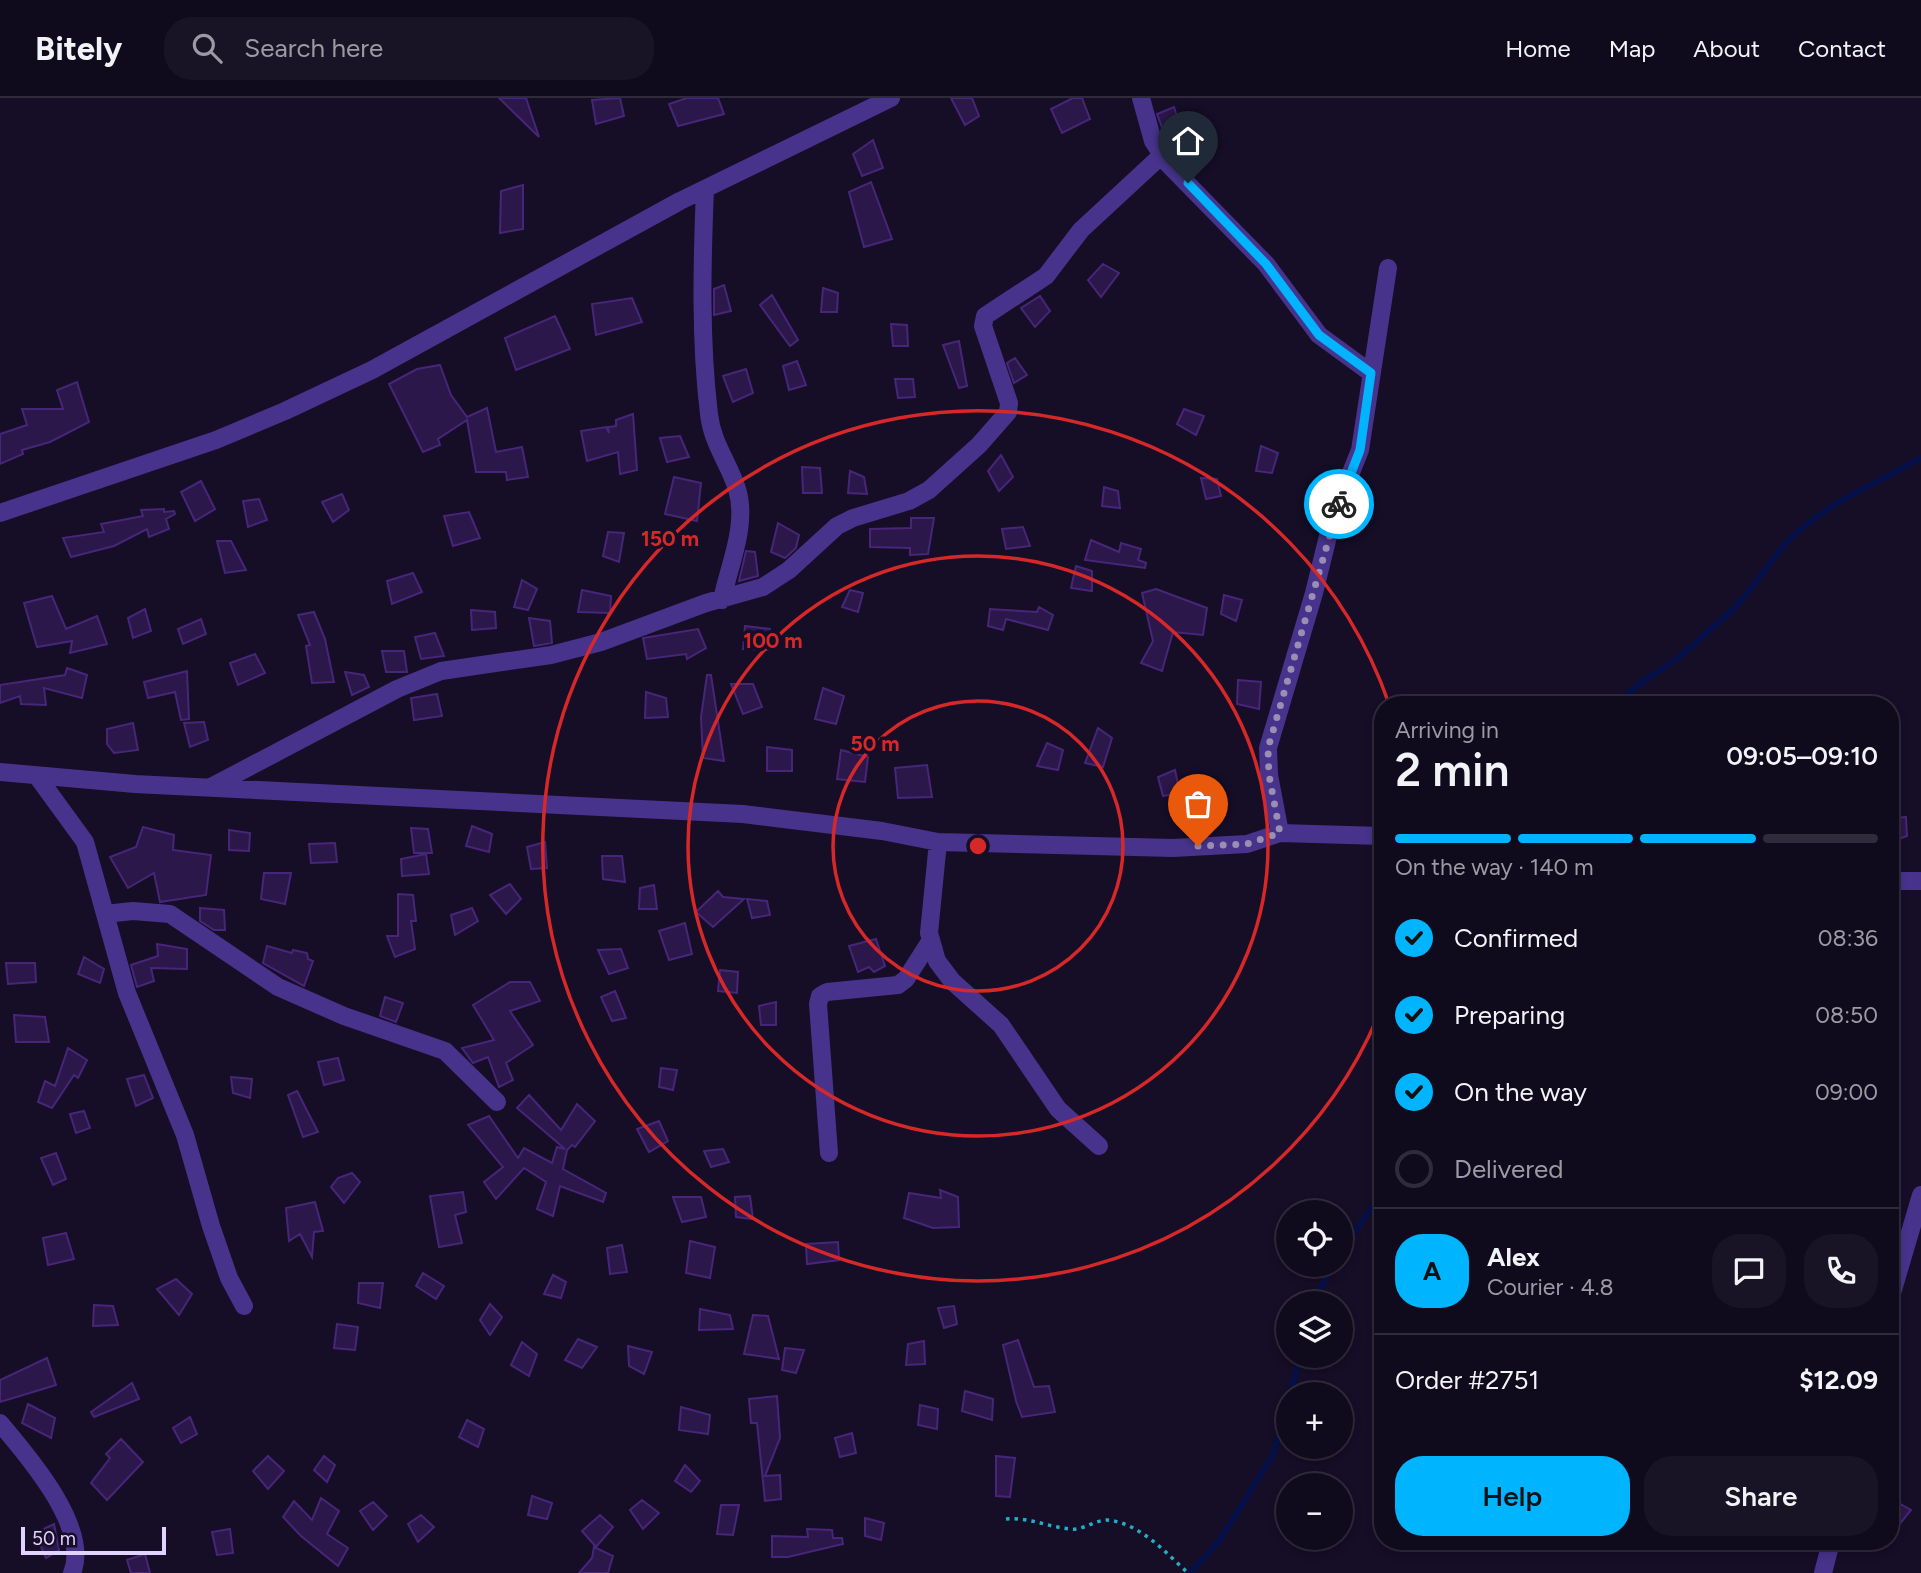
<!DOCTYPE html>
<html lang="en">
<head>
<meta charset="utf-8">
<style>
	body { margin:0; font-family:Figtree,sans-serif; background:#191326; color:#f1f3f6; height:100vh; display:flex; flex-direction:column; font-size:26px; white-space:nowrap }
	* { box-sizing:border-box; margin:0 }
	p { font-size:23px; color:#9c9aa4 }
	.icon { flex:none; width:38px; height:38px; fill:none; stroke:currentColor; stroke-width:2; stroke-linecap:round; stroke-linejoin:round }
	.map { position:relative; flex:1; overflow:hidden }
	.details { position:absolute; left:1374px; top:598px; width:525px; height:854px; display:flex; flex-direction:column; background:#100a1d; border-radius:28px; box-shadow:0 4px 10px #0003,0 0 0 2px #302b3b }
	.details>* { flex:none }
	.buttons { position:absolute; left:1276px; top:1102px; display:grid; gap:14px }
	.buttons a { display:grid; place-items:center; width:77px; height:77px; border-radius:50%; background:#100a1d; box-shadow:0 4px 10px #0003,0 0 0 2px #302b3b; font-size:35px }
	.scale { position:absolute; left:21px; bottom:18px; width:145px; box-sizing:border-box; padding-left:7px; border:4px solid #e1d3ff; border-top:0; font-size:19px; line-height:24px; white-space:nowrap; color:#e1d3ff; -webkit-text-stroke:5px #160d27; paint-order:stroke }
	.pin { position:absolute; display:grid; place-items:center; width:60px; height:60px; color:#fff; margin:-72px -30px; border-radius:50% 50% 50% 0; rotate:-45deg; box-shadow:0 0 7px #0007 }
	.pin .icon { rotate:45deg }
	.courier { position:absolute; display:grid; place-items:center; width:70px; height:70px; margin:-35px; border:5px solid #00b4fe; border-radius:50%; background:#fff; color:#222; box-shadow:0 2px 9px #0007 }
	.overview em { font-style:normal; font-weight:600 }
	.overview div { display:flex; flex-direction:column-reverse }
	.overview { display:flex; align-items:center; justify-content:space-between; height:119px; padding:0 21px }
	h1 { font-size:46px; font-weight:600; line-height:52px }
	.bar { display:grid; grid-template-columns:repeat(4,1fr); gap:10px 7px; align-content:center; height:84px; padding:0 21px }
	.bar i { height:9px; border-radius:5px; background:#302b3b }
	.bar .current { background:#00b4fe }
	.bar p { grid-column:span 4 }
	.line { display:flex; align-items:center; gap:18px; padding:0 21px; border-top:2px solid #302b3b }
	.line div { flex:1 }
	.round { display:grid; place-items:center; flex:none; width:74px; height:74px; border-radius:28px; background:#191326 }
	ol { padding:0 21px; list-style:none }
	li { display:flex; align-items:center; gap:21px; height:77px }
	li p { margin-inline-start:auto }
	li .icon { padding:7px; border-radius:50%; background:#00b4fe; color:#111; stroke-width:4 }
	li:last-child { color:#9c9aa4 }
	li i { width:38px; height:38px; border:4px solid #302b3b; border-radius:50% }
	.cta { display:flex; gap:14px; margin-top:auto; padding:14px 21px }
	.cta a { flex:1; height:80px; border-radius:28px; background:#00b4fe; color:#111; font-size:28px; font-weight:600; line-height:80px; text-align:center }
	.cta a+a { background:#191326; color:#f1f3f6 }
	header { display:flex; align-items:center; gap:42px; box-sizing:border-box; height:98px; padding:0 35px; background:#100a1d; border-bottom:2px solid #302b3b }
	header strong { font-size:33px }
	nav { display:flex; gap:38px; margin-inline-start:auto; font-size:24px }
	.search { width:490px; height:63px; background:#191326; display:flex; align-items:center; gap:18px; box-sizing:border-box; padding:0 24px; border-radius:28px; color:#9c9aa4; font-size:26px }
	.map>svg:first-child { display:block }
	.lines { fill:none; stroke-linecap:round; stroke-linejoin:round }
	.stream { stroke:#051048; stroke-width:6 }
	.building { fill:#2b174a; stroke:#472679; stroke-width:2 }
	.path { stroke:#22aec4; stroke-width:3.5; stroke-dasharray:3.5 5; stroke-linecap:butt }
	.minor { stroke:#47338b; stroke-width:18 }
	.done { stroke:#9a8eb3; stroke-width:7; stroke-dasharray:0 12.6 }
	.route { stroke:#00b4fe; stroke-width:9 }
	.ring { fill:none; stroke:#d62828; stroke-width:3.5 }
	.centre { fill:#d62828; stroke:#160d27; stroke-width:3.5 }
	.ring-label { font-size:21px; text-anchor:middle; font-weight:bold; fill:#d62828; stroke:#160d27; stroke-width:7; stroke-linejoin:round; paint-order:stroke }
</style>
</head>
<body>
<header>
<strong>Bitely</strong>
<div class="search"><svg class="icon" aria-label="search" viewBox="0 0 24 24"><circle cx="10" cy="10" r="6"/><path d="M15 15l6 6"/></svg>Search here</div>
<nav><a>Home</a><a>Map</a><a>About</a><a>Contact</a></nav>
</header>
<div class="map">
<svg width="1921" height="1475" viewBox="0 0 1921 1475">
	<rect width="100%" height="100%" fill="#160d27"/>
	<g class="lines">
		<path class="stream" d="M1617 607C1635 586 1658 575 1680 558 1694 547 1707 534 1720 523 1749 500 1765 467 1790 441 1828 404 1876 386 1921 360
			M1340 1154 1382 1096
			M1314 1206 1332 1167
			M1290 1297 1300 1258
			M1190 1475 1220 1442 1273 1357 1288 1306"/>
	</g>
	<path class="building" d="M499 0H526L539 39Z
		M620 0 624 18 596 26 592 2Z
		M687 0H718L724 16 678 28 669 6Z
		M951 0H972L979 18 965 27Z
		M1073 0H1082L1090 21 1062 35 1051 11Z
		M1174 9 1183 37 1167 43 1157 16Z
		M873 42 883 70 862 78 853 56Z
		M871 84 892 141 864 149 849 94Z
		M523 87V131L500 135 501 93Z
		M1103 166 1119 175 1101 199 1088 182Z
		M724 187 731 213 714 217V191Z
		M823 190 838 195 837 214H821Z
		M772 197 798 242 790 248 760 207Z
		M1040 198 1050 213 1035 229 1021 210Z
		M632 200 642 224 596 237 592 206Z
		M555 218 570 251 516 272 505 240Z
		M891 226 907 227 908 248H893Z
		M959 243 967 288 959 290 943 247Z
		M1015 260 1027 277 1014 285 1007 265Z
		M797 263 806 287 789 292 783 268Z
		M440 267 451 297 467 319 487 310 496 354 522 349 528 379 507 382 506 374H476L467 322 438 341 440 347 423 354 389 286 417 271Z
		M746 271 753 295 733 304 723 278Z
		M895 281H913L915 299 898 300Z
		M77 284 89 324 50 344 22 352 23 356 0 366V336L27 327 22 311H63L57 292Z
		M1184 311 1204 318 1196 337 1177 326Z
		M633 316 637 372 620 376 618 354 587 363 581 333 606 329 609 335 608 329 616 328V322Z
		M680 338 689 359 667 364 660 340Z
		M1261 348 1278 355 1272 375 1256 373Z
		M1001 357 1013 379 999 393 988 373Z
		M802 369 820 370 822 395H803Z
		M850 373 864 379 867 396 848 395Z
		M674 379 701 385 697 423 665 416Z
		M1201 380 1217 381 1221 398 1206 401Z
		M201 383 215 411 195 423 181 394Z
		M1104 389 1118 393 1120 410 1102 408Z
		M342 396 349 412 333 424 322 404Z
		M259 401 267 422 248 429 243 403Z
		M164 411V414L174 413 175 416 166 421 169 431 149 439 147 431 114 448 71 459 63 440 104 434 101 426 143 418 141 412Z
		M469 414 480 440 453 448 444 418Z
		M911 420H934L928 456 910 457V450L870 449V431L911 430Z
		M778 425 799 437 796 450 785 460 771 454Z
		M1023 429 1030 448 1006 451 1002 431Z
		M608 434 624 435 619 464 603 458Z
		M1091 442 1119 454 1121 445 1141 451 1138 462 1146 465 1145 470 1085 462Z
		M217 443H231L246 472 225 475Z
		M746 453 755 454 758 478 739 483Z
		M1076 468 1092 473V493L1071 490Z
		M413 475 422 494 392 506 387 483Z
		M522 482 537 491 528 512 514 509Z
		M1156 491 1207 510 1203 537 1173 534 1162 573 1141 565 1153 543 1142 495Z
		M582 492 611 498 610 515 578 514Z
		M850 492 863 495 858 514 842 509Z
		M1224 497 1242 502 1236 523 1221 516Z
		M52 498 66 531 97 518 107 546 70 555 72 543 37 549 24 505Z
		M1039 509 1053 517 1048 532 1006 521 1003 532 988 528 990 511 1037 514Z
		M145 511 151 533 133 540 128 520Z
		M471 512 495 514 496 530 472 532Z
		M314 514 325 541 334 584 312 585 306 548 310 547 298 517Z
		M529 520 550 523 552 545 534 548Z
		M201 521 206 536 183 546 178 531Z
		M745 528 770 531 769 552 743 551Z
		M698 531 706 550 687 561 686 556 647 561 643 540Z
		M435 535 444 558 421 561 415 539Z
		M382 553H404L407 574H386Z
		M255 556 265 575 238 587 230 565Z
		M67 570 87 577 82 600 44 590 46 607 21 606 20 598 0 605V587L65 577Z
		M187 573 189 621 181 622 175 594 148 600 144 584Z
		M345 574 364 577 369 589 352 597Z
		M707 577H711L724 663 703 660 701 619Z
		M1238 582 1261 584 1259 611 1237 606Z
		M731 586H753L762 609 743 616Z
		M823 590 844 598 836 626 815 621Z
		M646 594 666 600 668 619 645 620Z
		M437 596 442 618 414 622 411 600Z
		M204 624 208 642 190 649 184 625Z
		M133 625 138 652 114 655 107 646V631Z
		M1098 630 1112 640 1103 669 1085 665Z
		M1047 645 1063 652 1058 672 1037 668Z
		M767 649 792 652V673H767Z
		M841 652 868 659 865 684 837 681Z
		M927 667 932 699 898 700 895 670Z
		M1175 672 1180 695 1163 698 1158 679Z
		M1906 719 1907 738 1890 744V721Z
		M472 728 492 736 489 754 466 748Z
		M143 729 174 737 173 752 211 757 206 797 160 804 154 775 128 790 110 759 136 749Z
		M411 730 428 731 432 755H414Z
		M229 732 250 735 249 753 229 752Z
		M545 744 547 770 531 771 527 749Z
		M335 745 337 764 311 765 309 746Z
		M426 756 429 776 402 778 401 761Z
		M602 758H622L625 784 603 781Z
		M264 775H291L285 806 261 801Z
		M510 786 521 801 506 816 490 797Z
		M654 787 657 811H639L640 790Z
		M718 793 723 799 744 801 713 829 696 814Z
		M398 796 413 797 416 823H411L415 851 395 859 387 838H398Z
		M747 801 767 803 770 817 752 820Z
		M200 810 224 812 225 832H214L200 823Z
		M472 810 478 823 455 837 451 817Z
		M685 825 692 856 669 862 659 833Z
		M876 841 885 868 874 874 869 869 858 874 849 848Z
		M157 846 187 851V871L151 870 154 883 137 889 131 867 158 858Z
		M267 848 292 855 293 852 307 855 308 861 313 863 304 888 263 865Z
		M621 851 628 870 609 876 598 852Z
		M84 859 104 871 100 885 78 876Z
		M6 865H35L36 884 8 886Z
		M720 872 738 874 737 895 718 893Z
		M510 884H530L540 903 510 913 533 947 506 965 513 982 499 989 488 959 473 965 462 950 494 942 473 907Z
		M615 893 626 920 612 923 601 899Z
		M385 899 403 905 396 924 380 918Z
		M776 904V927H761L759 908Z
		M14 917 45 919 49 944H16Z
		M68 950 87 962 78 980 74 977 52 1010 38 1004 45 983 55 988Z
		M338 960 344 982 324 987 318 964Z
		M661 970 677 972 673 992 659 989Z
		M144 977 153 1000 136 1008 127 981Z
		M231 979 252 981 250 1000 233 995Z
		M297 993 318 1034 303 1039 288 997Z
		M529 997 561 1032 577 1006 595 1023 575 1049 572 1047 567 1052 563 1071 606 1095 603 1104 560 1088 553 1118 537 1111 546 1084 524 1070 496 1101 484 1084 503 1069 468 1027 489 1018 518 1060 524 1050 552 1065 557 1049 565 1051 517 1010Z
		M84 1013 90 1030 76 1035 70 1016Z
		M659 1023 668 1043 649 1054 637 1031Z
		M723 1051 729 1064 711 1069 704 1053Z
		M56 1055 66 1081 53 1087 41 1060Z
		M352 1075 360 1084 344 1105 331 1089 338 1080Z
		M940 1092 958 1099 959 1129 933 1130 904 1120 909 1095 941 1100Z
		M463 1094 466 1114 455 1117 462 1145 439 1149 430 1098Z
		M750 1098 753 1121 736 1119 735 1099Z
		M673 1099H701L706 1119 682 1124Z
		M315 1104 323 1133 314 1134 312 1159 300 1136 289 1143 286 1110Z
		M66 1135 74 1161 48 1167 43 1140Z
		M690 1143 715 1149 710 1180 686 1175Z
		M838 1144 839 1162 807 1166 806 1146Z
		M622 1147 627 1174 610 1176 607 1150Z
		M423 1175 444 1188 436 1201 416 1188Z
		M553 1177 566 1184 561 1200 544 1196Z
		M176 1181 192 1196 179 1217 157 1191Z
		M359 1185H383L380 1210 358 1205Z
		M490 1206 502 1219 490 1237 480 1222Z
		M94 1207 113 1208 118 1227 93 1228Z
		M954 1208 957 1226 944 1230 938 1210Z
		M700 1211 730 1217 733 1231 699 1232Z
		M753 1217 768 1218 779 1261 744 1256Z
		M337 1226 358 1229 355 1252 334 1250Z
		M578 1241 597 1249 582 1270 565 1262Z
		M1018 1242 1034 1289 1049 1288 1055 1314 1022 1319 1016 1303 1003 1247Z
		M924 1243 925 1266 906 1267 908 1246Z
		M522 1244 537 1256 529 1278 511 1267Z
		M628 1248 652 1254 644 1276 629 1268Z
		M785 1250 804 1252 796 1275 782 1272Z
		M47 1260 56 1287 0 1304V1282Z
		M132 1285 139 1301 94 1319 91 1314Z
		M965 1293 993 1301 992 1322 962 1313Z
		M777 1298 780 1340 765 1378 780 1377 781 1401 765 1403 757 1325H751L749 1301Z
		M28 1306 55 1320 51 1340 22 1325Z
		M920 1307 938 1311 937 1331 918 1327Z
		M681 1309 710 1317 708 1336 679 1332Z
		M190 1319 197 1336 181 1345 173 1330Z
		M467 1322 484 1331 478 1349 459 1339Z
		M852 1335 856 1355 840 1359 835 1340Z
		M121 1341 143 1364 107 1402 91 1385 110 1360 106 1356Z
		M268 1358 284 1373 268 1391 253 1373Z
		M324 1358 335 1367 327 1384 314 1372Z
		M996 1358 1015 1360 1010 1399 996 1398Z
		M685 1367 700 1383 691 1394 675 1383Z
		M532 1398 552 1405 547 1421 528 1417Z
		M321 1400 339 1413 327 1436 348 1450 338 1468 301 1438 283 1419 294 1403 312 1422Z
		M1890 1400 1911 1412 1890 1438Z
		M642 1402 659 1415 643 1431 630 1412Z
		M373 1404 387 1418 373 1432 360 1413Z
		M721 1407H739L733 1437 717 1436Z
		M421 1417 434 1429 418 1444 408 1426Z
		M600 1417 613 1429 596 1449 582 1433Z
		M865 1420 884 1425 881 1442 865 1438Z
		M54 1426 59 1452 46 1460 35 1435Z
		M230 1431 233 1455 217 1457 212 1434Z
		M807 1431 832 1432 833 1440H842L843 1446 788 1459H772V1438L808 1439Z
		M594 1449 613 1458 608 1475H579L592 1460Z
		M145 1456 150 1475H131L127 1462Z"/>
	<g class="lines">
		<path class="path" d="M1006 1421C1029 1419 1048 1429 1070 1431 1082 1433 1095 1422 1107 1422 1140 1425 1165 1454 1188 1475"/>
		<path class="minor" d="M1141 0 1153 43 1168 66 1266 166 1319 237 1371 275
			M705 91C702 165 700 242 709 316 712 345 729 365 737 391 748 427 729 467 722 502
			M0 415 216 342 285 313 372 272 680 103 891 0
			M0 674 135 686 743 716 882 733 938 744 1173 750 1247 746 1280 735 1382 738
			M37 678 85 744 127 895 185 1037 211 1128 229 1180 244 1208
			M211 689 397 591 441 573 551 557 601 544 706 505 763 489 789 472 837 428 853 420 909 403 929 392 979 347 1008 314 1009 305 983 228 985 218 1046 178 1081 132 1162 57
			M1280 735 1269 677 1268 650 1314 495 1332 422 1360 352 1388 170
			M938 744 929 835 937 863 952 883 1001 927 1058 1011 1099 1048
			M1890 783H1921
			M105 816 133 813 170 816 278 889 344 918 445 953 497 1004
			M829 1055 818 906 820 898 827 894 898 887 906 881 929 845
			M1890 1202 1921 1097
			M0 1325C27 1357 91 1430 72 1475
			M1823 1475 1831 1444"/>
	</g>
	<g class="lines">
		<path class="done" d="M1198 748 1247 746 1280 735 1269 677 1268 650 1339 406"/>
		<path class="route" d="M1188 85 1266 166 1319 237 1371 275 1360 352 1339 406"/>
	</g>
	<g class="ring">
		<circle cx="978" cy="748" r="145"/>
		<circle cx="978" cy="748" r="290"/>
		<path d="M1381 911A435 435 0 1 1 1389 606"/>
	</g>
	<circle cx="978" cy="748" r="10" class="centre"/>
	<g class="ring-label">
		<text x="670" y="448">150 m</text>
		<text x="773" y="550">100 m</text>
		<text x="875" y="653">50 m</text>
	</g>
</svg>
<div class="buttons">
<a><svg class="icon" aria-label="locate" viewBox="0 0 24 24"><circle cx="12" cy="12" r="6"/><path d="M12 2v4M12 18v4M2 12h4M18 12h4"/></svg></a>
<a><svg class="icon" aria-label="layers" viewBox="0 0 24 24"><path d="M12 4l9 5-9 5-9-5zM3 14l9 5 9-5"/></svg></a>
<a>+</a>
<a>−</a>
</div>
<div class="scale">50 m</div>
<div class="pin" style="left:1198px;top:748px;background:#ea580c"><svg class="icon" aria-label="bag" viewBox="0 0 24 24"><path d="M5 8h14l-1 12H6zM9 8a3 3 0 0 1 6 0"/></svg></div>
<div class="pin" style="left:1188px;top:85px;background:#1f2937"><svg class="icon" aria-label="home" viewBox="0 0 24 24"><path d="M3 11l9-7 9 7M6 9v11h12V9"/></svg></div>
<div class="courier" style="left:1339px;top:406px"><svg class="icon" aria-label="bike" viewBox="0 0 24 24"><circle cx="6" cy="16" r="4"/><circle cx="18" cy="16" r="4"/><path d="M6 16l4-8h5l3 8M10 8l3 8H6M13 5h3"/></svg></div>
<section class="details">
<div class="overview"><div><h1>2 min</h1><p>Arriving in</p></div><em>09:05–09:10</em></div>
<div class="bar"><i class="current"></i><i class="current"></i><i class="current"></i><i></i><p>On the way · 140 m</p></div>
<ol>
<li><svg class="icon" aria-label="check" viewBox="0 0 24 24"><path d="M5 12l5 5 9-10"/></svg>Confirmed<p>08:36</p></li>
<li><svg class="icon" aria-label="check" viewBox="0 0 24 24"><path d="M5 12l5 5 9-10"/></svg>Preparing<p>08:50</p></li>
<li><svg class="icon" aria-label="check" viewBox="0 0 24 24"><path d="M5 12l5 5 9-10"/></svg>On the way<p>09:00</p></li>
<li><i></i>Delivered</li>
</ol>
<div class="line" style="height:126px"><b class="round" style="background:#00b4fe;color:#111">A</b><div><b>Alex</b><p>Courier · 4.8</p></div><a class="round"><svg class="icon" aria-label="chat" viewBox="0 0 24 24"><path d="M4 5h16v11H9l-5 4z"/></svg></a><a class="round"><svg class="icon" aria-label="phone" viewBox="0 0 24 24"><path d="M5 4h4l2 5-3 2q2 4 5 5l2-3 5 2v4C11 20 4 13 5 4z"/></svg></a></div>
<div class="line" style="height:91px"><div>Order #2751</div><b>$12.09</b></div>
<div class="cta"><a>Help</a><a>Share</a></div>
</section>
</div>
</body>
</html>
